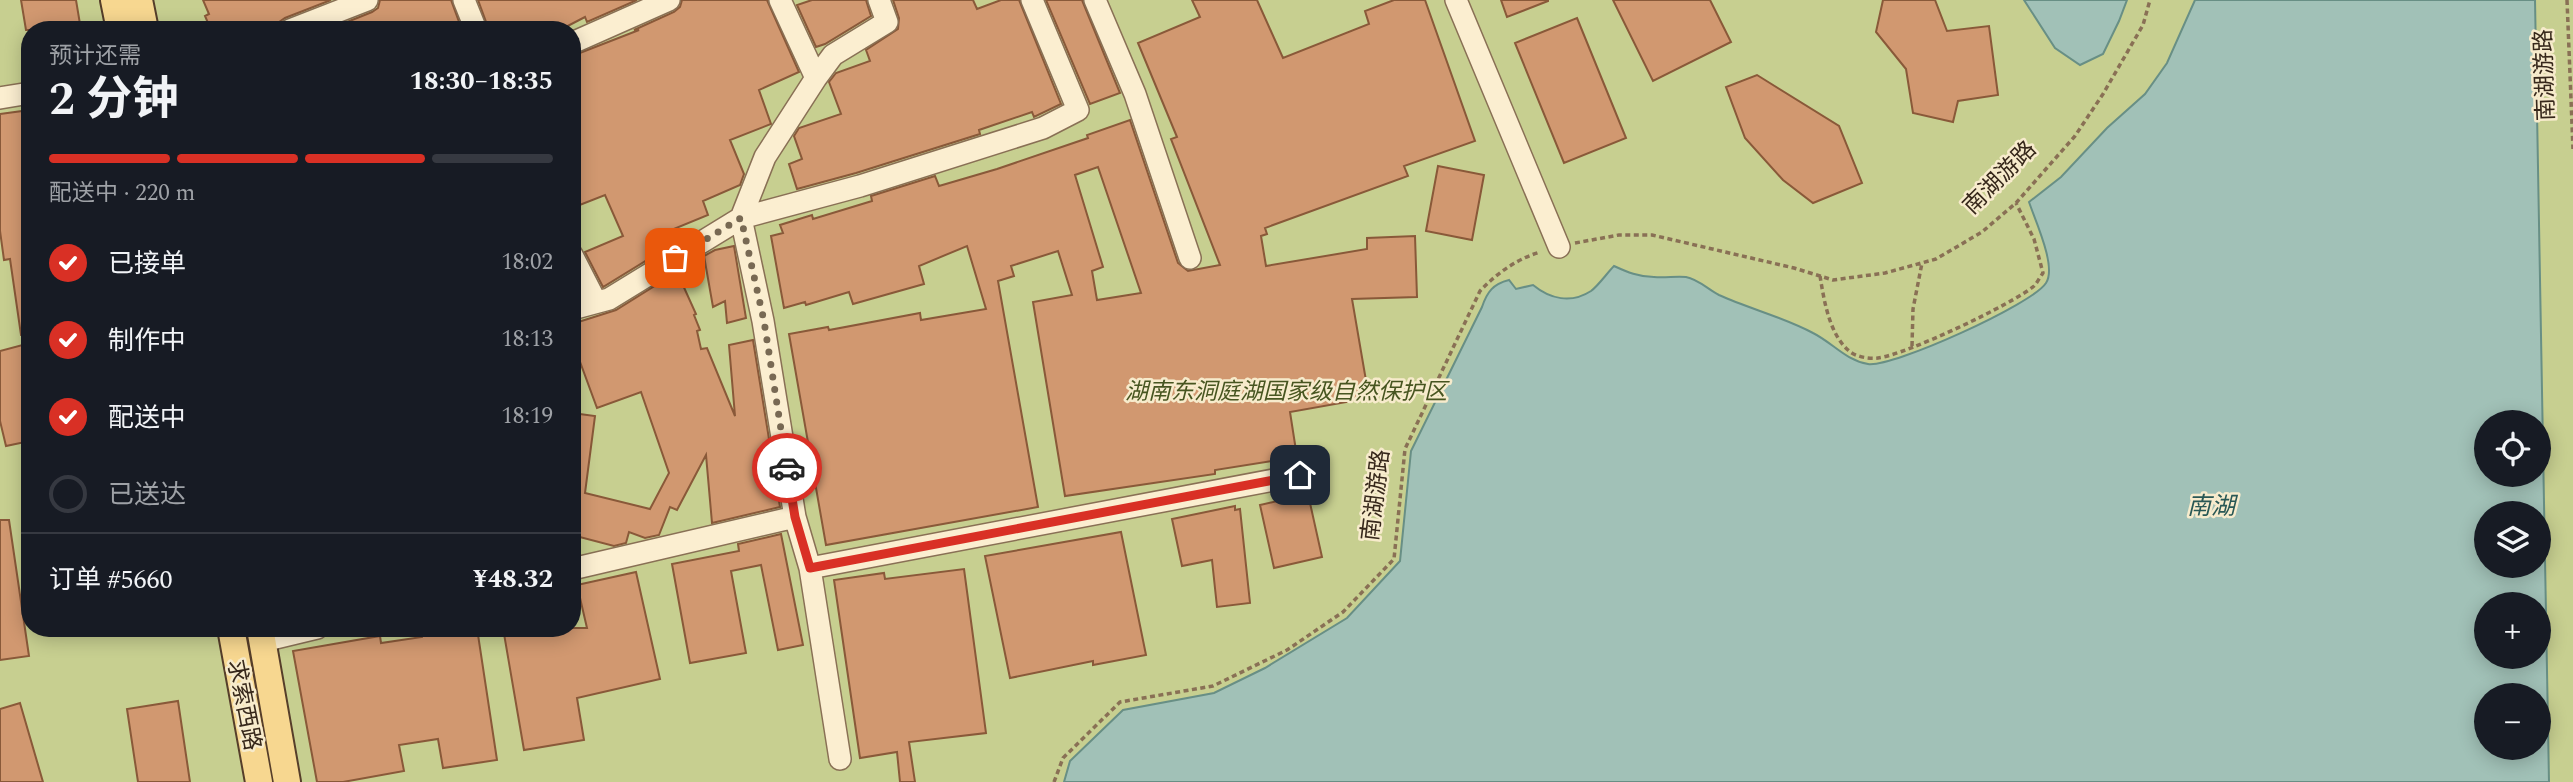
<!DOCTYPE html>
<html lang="zh">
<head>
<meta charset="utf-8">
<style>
	body { margin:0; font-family:Spectral,"Noto Sans SC",serif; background:#242831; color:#f1f3f6; height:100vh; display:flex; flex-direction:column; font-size:26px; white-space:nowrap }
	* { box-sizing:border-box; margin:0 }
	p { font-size:23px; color:#9ea1a6 }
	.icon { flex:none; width:38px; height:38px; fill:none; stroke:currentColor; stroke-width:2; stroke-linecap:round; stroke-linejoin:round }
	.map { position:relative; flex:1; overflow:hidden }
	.sheet { position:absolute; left:21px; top:21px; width:560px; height:616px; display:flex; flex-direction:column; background:#171b24; border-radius:28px; box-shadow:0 4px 18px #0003 }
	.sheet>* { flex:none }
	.controls { position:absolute; left:2474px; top:410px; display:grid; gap:14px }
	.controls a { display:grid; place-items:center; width:77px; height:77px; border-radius:50%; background:#171b24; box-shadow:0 4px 18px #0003; font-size:35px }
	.pin { position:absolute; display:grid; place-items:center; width:60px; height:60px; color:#fff; margin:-30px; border-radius:14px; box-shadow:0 4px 10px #0006 }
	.courier { position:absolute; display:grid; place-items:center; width:70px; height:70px; margin:-35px; border:5px solid #d93025; border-radius:50%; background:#fff; color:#222; box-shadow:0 2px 9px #0007 }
	.head em { font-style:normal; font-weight:700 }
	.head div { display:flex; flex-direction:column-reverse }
	.head { display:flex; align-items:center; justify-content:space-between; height:119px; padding:0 28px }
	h1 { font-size:46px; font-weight:700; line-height:52px }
	.bar { display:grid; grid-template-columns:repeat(4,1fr); gap:10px 7px; align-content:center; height:84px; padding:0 28px }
	.bar i { height:9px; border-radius:5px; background:#363941 }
	.bar .selected { background:#d93025 }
	.bar p { grid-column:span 4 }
	.line { display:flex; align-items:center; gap:18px; padding:0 28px; border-top:2px solid #363941 }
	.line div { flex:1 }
	ol { padding:0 28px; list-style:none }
	li { display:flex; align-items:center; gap:21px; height:77px }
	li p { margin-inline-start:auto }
	li .icon { padding:7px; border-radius:50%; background:#d93025; color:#fff; stroke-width:4 }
	li:last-child { color:#9ea1a6 }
	li i { width:38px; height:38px; border:4px solid #363941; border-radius:50% }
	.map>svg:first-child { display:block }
	.green { fill:#c7cf90; fill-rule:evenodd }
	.water { fill:#a1c1b7; stroke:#688f85; stroke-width:2; fill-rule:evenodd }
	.building { fill:#d19870; stroke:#895939; stroke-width:2; fill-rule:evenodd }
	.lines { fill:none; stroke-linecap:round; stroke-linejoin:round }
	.minor-casing { stroke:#897055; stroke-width:24 }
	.major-casing { stroke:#563e2a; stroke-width:30 }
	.path { stroke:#897055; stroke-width:3.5; stroke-dasharray:5 3.5; stroke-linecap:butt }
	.minor { stroke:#fbeed0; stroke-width:21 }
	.major { stroke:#f7d790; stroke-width:26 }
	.done { stroke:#786953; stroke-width:7; stroke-dasharray:0 12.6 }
	.route { stroke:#d93025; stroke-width:9 }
	.labels { text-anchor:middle; stroke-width:5; stroke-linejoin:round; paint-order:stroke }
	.street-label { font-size:23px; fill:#37281b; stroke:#f7ebcc }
	.park-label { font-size:23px; font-style:italic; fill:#475520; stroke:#f7ebcc }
	.water-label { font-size:24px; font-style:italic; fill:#295855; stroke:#f7ebcc }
</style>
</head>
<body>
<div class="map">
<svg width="2573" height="782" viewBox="0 0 2573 782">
	<rect width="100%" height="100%" fill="#f0e1bc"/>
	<path class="green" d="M0 0H2573V782H0ZM30 30H572V628H30ZM2487 422H2539V474H2487ZM2487 513H2539V565H2487ZM2487 604H2539V656H2487ZM2487 695H2539V747H2487Z"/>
	<path class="water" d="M2024 0H2127L2119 21 2103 54 2080 65 2055 48Z
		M2195 0H2535L2549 782H1064L1070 761 1123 710 1214 693 1265 668 1347 618 1400 561 1411 451 1482 307C1487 292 1493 284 1509 280L1516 289 1533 285C1550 299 1571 304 1591 291 1599 285 1607 273 1614 266 1627 272 1639 277 1654 277 1665 278 1676 276 1686 277 1698 279 1709 290 1719 295 1750 309 1783 317 1813 333 1833 343 1845 360 1868 364 1892 368 2033 304 2046 283 2057 267 2035 220 2029 202L2061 177 2107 128 2145 94 2167 63ZM2487 422H2539V474H2487ZM2487 513H2539V565H2487ZM2487 604H2539V656H2487ZM2487 695H2539V747H2487Z"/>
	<path class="building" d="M21 0H76L81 30H26Z
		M203 0H331L285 18 279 22 277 30H211L205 16 209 14Z
		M380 0H451L462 30H327L372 12 378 8Z
		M478 0H637L587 22 585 17 560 30H489Z
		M682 0H767L799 72 759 90 771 124 730 140 744 174 740 185 703 201 708 215 659 235 665 249 603 287 585 252 623 236 605 195 572 208V56L639 30H634L674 12 680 7Z
		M812 0H866L871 16 825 44 816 47 797 5Z
		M893 0H973L977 9 1001 0H1019L1061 104 1034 117 1032 112 979 130 980 134 856 173 797 189 789 164 802 159 794 136 799 128 841 114 829 82 836 73 870 61 866 50 898 29 899 18Z
		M1046 0H1082L1120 93 1090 104Z
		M1192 0H1257L1283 58 1369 24 1365 11 1394 0H1425L1475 141 1404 166 1408 176 1265 228 1267 234 1261 236 1266 266 1367 249V238L1415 236 1417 297 1352 299 1369 398 1290 412 1297 457 1215 470V474L1065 496 1033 302 1072 295 1058 251 1011 266 1014 276 998 281 1038 507 826 545 789 334 828 327 829 330 920 313 921 320 986 309 967 246 919 266 924 284 853 304 849 292 806 305 805 302 784 308 771 236 783 233 780 225 812 215 813 219 872 201 871 196 935 176 939 186 997 169 1088 138 1087 135 1130 120 1178 263 1188 271 1220 265 1171 139 1177 137 1138 43 1200 17ZM1098 167 1141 293 1097 300 1092 271 1103 267 1075 175Z
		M1501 0H1548V1L1507 17Z
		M1613 0H1710L1731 42 1653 81Z
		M1883 0H1935L1947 31 1989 26 1998 95 1958 101 1953 122 1913 113 1906 69 1876 32Z
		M1577 18 1626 138 1564 163 1515 43Z
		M1757 75 1839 126 1862 183 1813 203 1783 180 1745 138 1726 87Z
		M30 110V334L21 335 10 259 4 260 0 231V114Z
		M1438 166 1484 175 1472 240 1426 231Z
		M734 246 746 318 727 323 725 301 713 307 704 256 715 250Z
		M677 272 696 314 694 315 700 330 697 331 701 349 707 348 735 416 729 345 753 340 780 507 712 523 706 455 677 510 670 507 659 535 645 538 629 532 626 543 614 546 572 535V413L595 416 585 493 650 509 669 473 641 392 597 408 572 340V324L616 310Z
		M30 343V441L6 446 0 421V351Z
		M1308 494 1322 557 1274 568 1260 505Z
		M1235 506V510L1240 509 1250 603 1217 607 1212 560 1182 566 1172 519Z
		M0 520H9L29 656 0 660Z
		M1121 532 1146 655 1093 665V661L1010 678 985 556Z
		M781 534 803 645 778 650 761 565 731 571 746 653 690 663 672 564 739 551 738 544Z
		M964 569 986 733 909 742 915 782H900L897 752 860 758 834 580 884 573 885 579Z
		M636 572 660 679 577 698 584 740 524 750 503 628H587L577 585Z
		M421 628H477L497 760 443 768 438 739 399 745 404 771 343 782H317L293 651 380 636 381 643 422 637Z
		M178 701 190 782H138L127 709Z
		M20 703 43 782H0V709Z"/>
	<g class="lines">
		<g class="minor-casing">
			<path id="minor" d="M464 0 476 30
				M780 0 816 78
				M1095 0 1135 94 1190 258
				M1456 0 1559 247
				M290 30 367 0
				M572 43 669 0
				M0 98 30 93
				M572 255 596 302
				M572 309 609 299 741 218 860 186 1043 128 1078 110 1032 0
				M810 568 1300 475
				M572 569 795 517
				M263 641 317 628
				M840 759 810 568 795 517 763 321 741 218 765 157 816 78 833 55 887 22 879 0"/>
		</g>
		<g class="major-casing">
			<path id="major" d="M114 0 120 30
				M139 0 145 30
				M231 628 259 782
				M260 628 287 782"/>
		</g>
		<path class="path" d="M2567 0 2573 149
			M1575 243 1619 235H1652L1794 268 1833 280 1885 273 1936 259 1982 232 2016 203 2075 136 2103 94 2143 25 2150 0
			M1820 276C1824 300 1829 333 1848 350 1855 357 1869 359 1878 358 1905 355 2013 304 2034 286 2037 283 2040 277 2043 273L2034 239 2016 203
			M1912 346 1913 309 1922 263
			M1054 782 1063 758 1120 702 1213 686 1287 650 1343 612 1394 559 1405 449 1480 291C1497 273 1517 259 1540 252"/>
		<use href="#minor" class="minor"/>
		<use href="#major" class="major"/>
	</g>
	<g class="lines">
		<path class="done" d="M675 258 741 218 764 321 787 468"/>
		<path class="route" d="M787 468 795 517 810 568 1300 475"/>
	</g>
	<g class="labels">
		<g class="street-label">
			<text transform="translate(2544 75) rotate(-92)" y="8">南湖游路</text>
			<text transform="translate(1999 177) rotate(-45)" y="8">南湖游路</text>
			<text transform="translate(1375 495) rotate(-83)" y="8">南湖游路</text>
			<text transform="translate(245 705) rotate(79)" y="8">求索西路</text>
		</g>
		<g class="park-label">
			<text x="1286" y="399">湖南东洞庭湖国家级自然保护区</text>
		</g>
		<g class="water-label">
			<text x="2211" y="514">南湖</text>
		</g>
	</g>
</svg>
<div class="controls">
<a><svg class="icon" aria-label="locate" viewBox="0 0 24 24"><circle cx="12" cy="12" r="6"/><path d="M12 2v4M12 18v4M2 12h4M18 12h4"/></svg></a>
<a><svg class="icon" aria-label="layers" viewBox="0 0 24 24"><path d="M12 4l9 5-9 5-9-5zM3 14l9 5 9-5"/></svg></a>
<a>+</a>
<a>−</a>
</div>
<div class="pin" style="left:675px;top:258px;background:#ea580c"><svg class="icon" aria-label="bag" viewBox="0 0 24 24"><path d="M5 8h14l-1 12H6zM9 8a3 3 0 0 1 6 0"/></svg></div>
<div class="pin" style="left:1300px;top:475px;background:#1f2937"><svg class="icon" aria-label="home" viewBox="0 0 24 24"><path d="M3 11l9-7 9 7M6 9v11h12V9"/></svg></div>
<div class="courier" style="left:787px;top:468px"><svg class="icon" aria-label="car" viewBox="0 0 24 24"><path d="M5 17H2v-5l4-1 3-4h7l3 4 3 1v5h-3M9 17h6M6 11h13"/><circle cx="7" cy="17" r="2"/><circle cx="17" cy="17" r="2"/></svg></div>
<section class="sheet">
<div class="head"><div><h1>2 分钟</h1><p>预计还需</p></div><em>18:30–18:35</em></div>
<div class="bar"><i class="selected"></i><i class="selected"></i><i class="selected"></i><i></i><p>配送中 · 220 m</p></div>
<ol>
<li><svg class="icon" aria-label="check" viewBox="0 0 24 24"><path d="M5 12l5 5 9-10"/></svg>已接单<p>18:02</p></li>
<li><svg class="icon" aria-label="check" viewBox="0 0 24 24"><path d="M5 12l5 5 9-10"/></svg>制作中<p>18:13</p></li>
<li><svg class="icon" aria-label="check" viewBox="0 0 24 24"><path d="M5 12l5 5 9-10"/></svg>配送中<p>18:19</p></li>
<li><i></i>已送达</li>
</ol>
<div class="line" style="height:91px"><div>订单 #5660</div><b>¥48.32</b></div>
</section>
</div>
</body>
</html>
